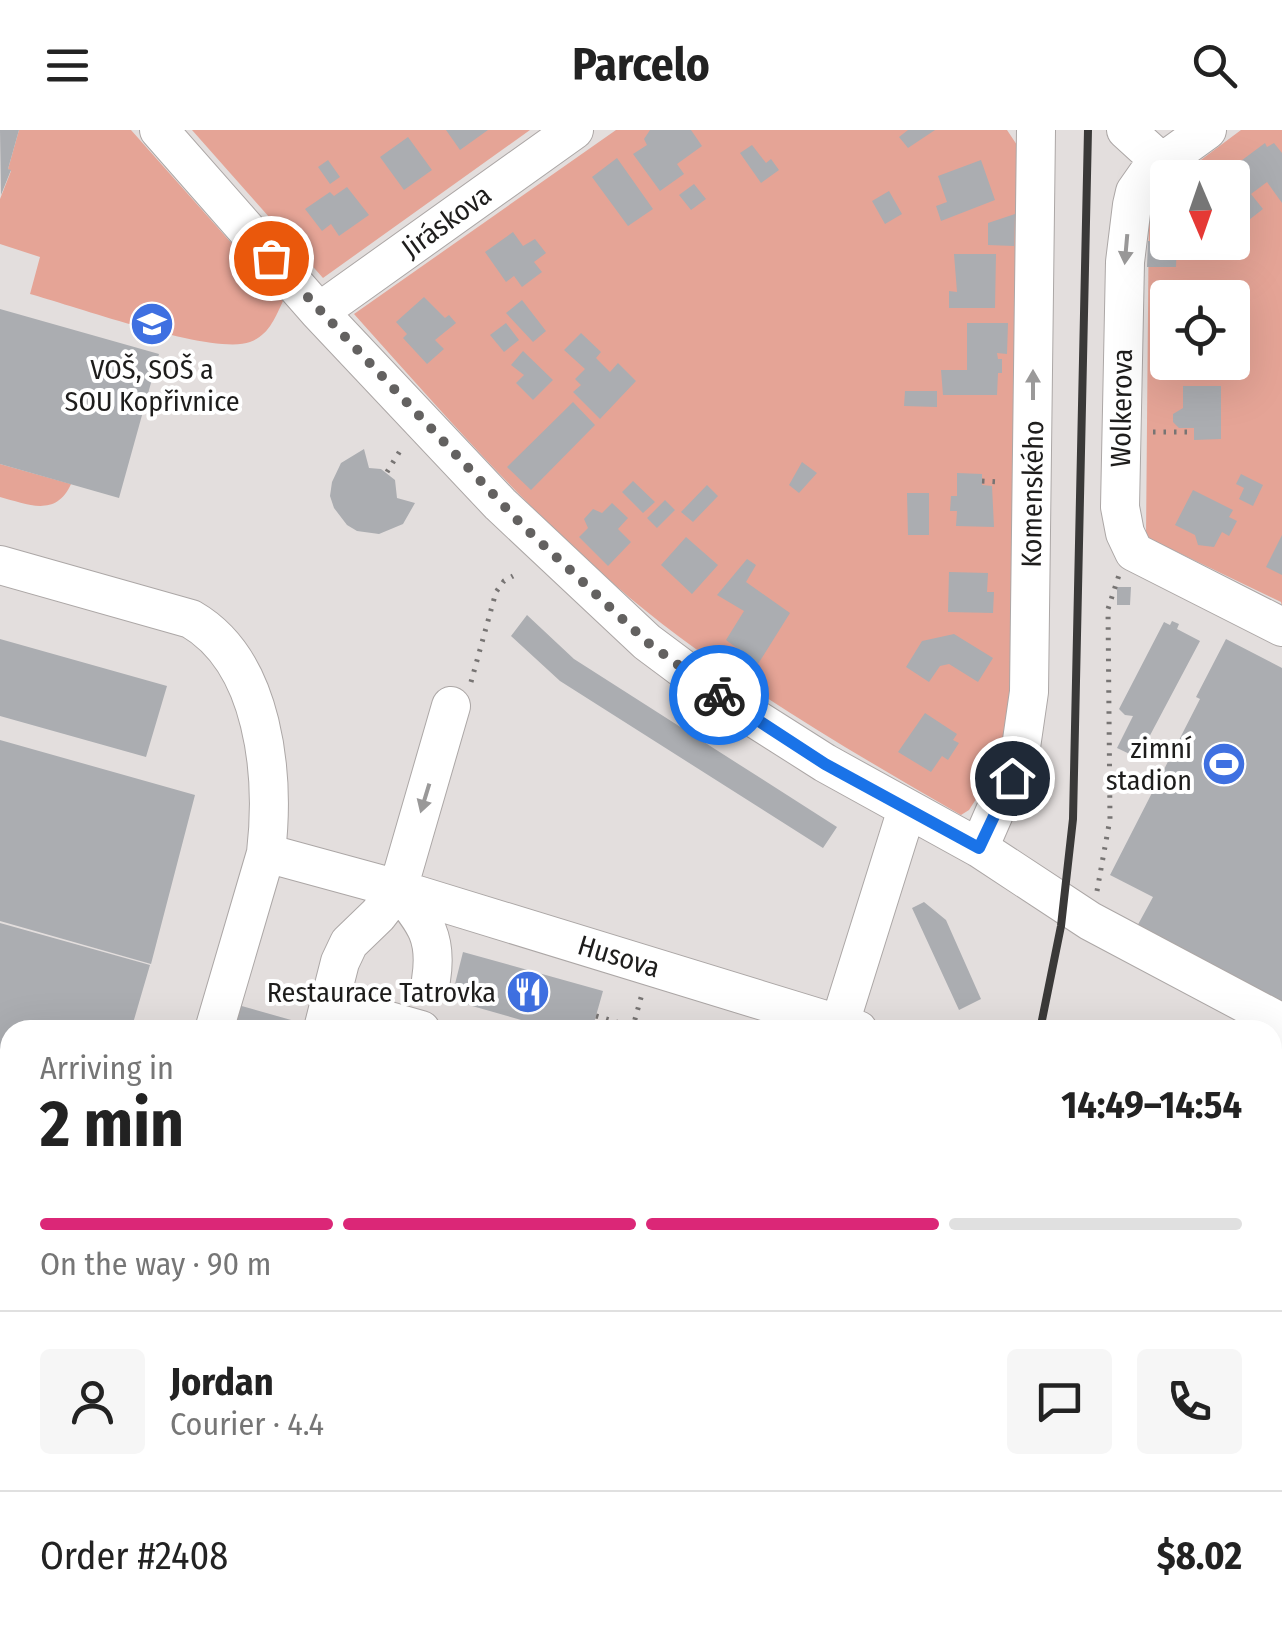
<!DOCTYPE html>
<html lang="en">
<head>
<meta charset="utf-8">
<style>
	body { margin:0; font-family:"Fira Sans Condensed",sans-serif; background:#f6f6f6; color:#222; height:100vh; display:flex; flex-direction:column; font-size:38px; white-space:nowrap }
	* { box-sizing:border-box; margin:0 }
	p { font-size:32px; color:#767676 }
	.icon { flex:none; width:55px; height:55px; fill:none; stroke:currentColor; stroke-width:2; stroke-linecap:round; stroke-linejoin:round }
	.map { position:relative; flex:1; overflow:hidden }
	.details { position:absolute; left:0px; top:890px; width:1282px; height:622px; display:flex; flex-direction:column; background:#fff; border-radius:30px 30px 0 0; box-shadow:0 10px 40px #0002 }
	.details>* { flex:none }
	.needle { width:65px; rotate:178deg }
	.controls { position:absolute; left:1150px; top:30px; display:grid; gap:20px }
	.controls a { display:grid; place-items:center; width:100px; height:100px; border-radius:10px; background:#fff; box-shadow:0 10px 40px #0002; font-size:50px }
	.pin { position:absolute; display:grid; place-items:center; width:85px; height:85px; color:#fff; margin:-42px; border:5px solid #fff; border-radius:50%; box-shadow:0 2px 10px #0007 }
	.courier { position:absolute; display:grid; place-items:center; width:100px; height:100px; margin:-50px; border:8px solid #1a73e8; border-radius:50%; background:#fff; color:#222; box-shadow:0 2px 12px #0007 }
	.head em { font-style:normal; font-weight:700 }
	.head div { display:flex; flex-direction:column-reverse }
	.head { display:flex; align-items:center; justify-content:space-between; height:170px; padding:0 40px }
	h1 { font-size:65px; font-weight:700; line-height:75px }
	.bar { display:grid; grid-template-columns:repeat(4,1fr); gap:15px 10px; align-content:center; height:120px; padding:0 40px }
	.bar i { height:12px; border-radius:8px; background:#e0e0e0 }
	.bar .current { background:#db2777 }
	.bar p { grid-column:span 4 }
	.line { display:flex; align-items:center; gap:25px; padding:0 40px; border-top:2px solid #e0e0e0 }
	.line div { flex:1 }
	.round { display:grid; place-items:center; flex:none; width:105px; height:105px; border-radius:10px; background:#f6f6f6 }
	header { display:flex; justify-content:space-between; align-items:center; height:130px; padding:0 40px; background:#fff; font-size:45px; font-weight:700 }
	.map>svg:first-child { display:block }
	.green { fill:#e5a496; fill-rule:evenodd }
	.building { fill:#abadb1 }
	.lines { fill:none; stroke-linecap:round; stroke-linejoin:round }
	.minor-casing { stroke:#aca7a6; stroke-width:40 }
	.path { stroke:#777473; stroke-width:5; stroke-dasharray:2.5 8; stroke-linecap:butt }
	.minor { stroke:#fff; stroke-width:38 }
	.rail { stroke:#3a3938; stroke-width:8 }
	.oneway { fill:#9a9999 }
	.done { stroke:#636160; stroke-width:10; stroke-dasharray:0 18 }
	.route { stroke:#1a73e8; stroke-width:12 }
	.labels { text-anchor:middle; stroke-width:8; stroke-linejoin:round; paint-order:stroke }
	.street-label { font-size:28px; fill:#1e1d1c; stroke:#fff }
	.poi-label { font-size:28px; fill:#1e1d1c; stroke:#fff; text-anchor:end }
</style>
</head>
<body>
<header><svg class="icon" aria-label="menu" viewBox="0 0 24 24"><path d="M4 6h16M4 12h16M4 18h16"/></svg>Parcelo<svg class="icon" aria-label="search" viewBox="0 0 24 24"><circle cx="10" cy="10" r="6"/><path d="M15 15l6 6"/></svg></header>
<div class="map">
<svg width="1282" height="1512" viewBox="0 0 1282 1512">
	<rect width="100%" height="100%" fill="#e3dedd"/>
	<path class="green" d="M19 0H131L283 171C275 188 269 205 250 212 214 226 74 176 30 164L40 127 0 114V69L11 41 8 39Z
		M192 0H530L323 148Z
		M616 0H1007L1023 24 1010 617 969 680 961 685C847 619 731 552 630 468 529 383 442 282 354 184Z
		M1241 0H1282V477L1281 472 1146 407 1149 70 1167 56 1168 112H1232V48L1178 47ZM1168 168H1232V232H1168Z
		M0 334 71 354C56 388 27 374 0 367Z
		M1272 1241 1282 1244V1374L1274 1371 1279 1352 1273 1349Z"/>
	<path class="building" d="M0 0H19L8 39 11 40 1 65Z
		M446 0H488L460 20Z
		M650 0H691L702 16 677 34 684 44 660 61 633 24 647 15 644 9Z
		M908 0H935L908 18 899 7Z
		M408 7 432 40 404 60 380 27Z
		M1265 13 1267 17 1274 13 1282 23V73L1267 52 1251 64 1263 79 1236 100 1232 95V48H1218Z
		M752 15 766 33 771 29 779 40 761 53 740 23Z
		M617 28 653 79 628 96 592 47Z
		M328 30 340 47 330 54 318 37Z
		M981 30 995 70 941 91 936 76 947 72 938 46Z
		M694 54 706 69 691 80 679 65Z
		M347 57 369 85 339 106 331 94 322 101 305 79 330 62 334 66Z
		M889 61 902 84 885 94 872 71Z
		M1015 84 1014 116 988 115V93Z
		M513 102 523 116 535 109 546 123 534 132 542 142 522 157 514 146 506 152 485 122Z
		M1148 111 1177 113 1176 137H1147Z
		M954 124H996L995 178H949V161L957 162Z
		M424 167 445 188 449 185 456 193 435 210 444 219 427 234 403 208 407 204 396 192Z
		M522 170 546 201 533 212 506 183Z
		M0 179 159 224 119 368 0 334Z
		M506 193 519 210 504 222 490 205Z
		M967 193H1008L1007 224 997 223 998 229H1002V243H998L997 265H943L941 240H967Z
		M581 203 601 222 596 228 610 242 618 233 636 251 600 289 573 262 581 255 575 249 585 239 564 220Z
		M523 221 553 250 533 270 516 253 524 245 511 235Z
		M1232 227H1248V242H1212V232H1232Z
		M1183 256H1221V309L1194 310V298H1179L1173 292V284L1183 278Z
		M905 261H937V277L904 276Z
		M573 272 595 295 531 360 507 337Z
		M364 319 369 338 381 339 395 350 397 368 415 373 403 394 379 404 357 401 347 395 334 378 330 366 332 352 341 333Z
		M802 332 817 343 799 363 789 355Z
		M957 343 982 344V355L992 356 994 397 956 396 957 381H950L951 366H957Z
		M1241 344 1263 355 1253 376 1239 369 1244 358 1236 354Z
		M633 351 655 372 643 383 622 362Z
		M707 355 718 366 693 392 681 382Z
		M1193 360 1233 380 1229 387 1237 391 1229 406 1222 402 1214 417 1198 415 1195 405 1175 395Z
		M907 363H929V405H908Z
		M665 370 675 380 657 398 647 388Z
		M612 373 628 388 618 399 631 412 608 436 579 407 588 398 584 389 593 379 602 383Z
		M1282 405V445L1266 437Z
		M686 407 718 435 692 464 661 435Z
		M747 429 756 435 746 452 790 483 758 534 726 510 744 481 717 465Z
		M949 442 988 443 987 462H994L993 483 948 482Z
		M1117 457H1131L1130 475H1117Z
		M527 485 574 529 837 697 823 718 560 551 511 506Z
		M1172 491 1179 494 1177 499 1200 511 1138 628 1117 618 1133 586 1125 585 1119 579 1164 492 1170 495Z
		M954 504 993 528 978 552 949 534 940 536 929 552 906 537 922 511Z
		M0 509 167 556 146 627 0 586Z
		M1226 509 1282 538V876L1135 800 1153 767 1110 745 1200 569 1196 567Z
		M925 583 957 604 953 610 959 613 948 630 942 626 931 642 898 622Z
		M0 610 195 665 151 834 0 791Z
		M924 772 946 790 981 869 959 880 912 778Z
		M0 793 150 835 131 900H10V1057L0 1054Z
		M463 822 603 861 592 900H556L451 870Z
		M238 875 323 899V900H231Z
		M385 1502H435L432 1512H382Z
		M486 1502H633L631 1512H483Z
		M962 1502H995L992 1512H959Z
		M1187 1502H1253L1250 1512H1184Z"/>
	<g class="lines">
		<g class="minor-casing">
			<path id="minor" d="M159 0 319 182 500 374 647 512 718 565 825 633 979 718 1090 791 1282 893
				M1126 0 1161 32
				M1207 0 1149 42 1135 62 1132 75 1125 132 1120 377 1125 403 1134 422 1282 497
				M319 182 574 0
				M0 435 191 489C265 532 275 645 266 723L214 900
				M979 718 1020 624 1029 562 1036 0
				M266 723 398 759 858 900
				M398 759C424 791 438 806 431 850
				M329 874 421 900
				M840 893 907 679
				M323 899 340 832 349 813 378 785 398 759 451 576
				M1272 946 1282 919
				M0 1166 10 1169
				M0 1374 10 1329
				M44 1512 47 1502
				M452 1512 454 1502
				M674 1512 677 1502
				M800 1512 802 1502
				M1099 1512 1102 1502"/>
		</g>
		<path class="path" d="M1153 302H1193
			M387 342 403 316
			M982 351 999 352
			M471 552 496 462 504 451 513 446
			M1097 761 1110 689 1108 479 1119 445
			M596 886 633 897
			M632 900 642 864
			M1272 1049 1282 1018
			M1272 1207 1282 1210
			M1272 1378 1282 1381
			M371 1512 373 1502"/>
		<use href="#minor" class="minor"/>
		<path class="rail" d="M1040 900 1061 796 1073 689 1088 0
			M689 1512 692 1502
			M873 1512 875 1502"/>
	</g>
	<defs><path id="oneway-solid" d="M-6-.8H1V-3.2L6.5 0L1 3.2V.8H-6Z" transform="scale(2.5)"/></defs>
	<g class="oneway">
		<use href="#oneway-solid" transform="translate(1126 119) rotate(95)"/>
		<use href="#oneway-solid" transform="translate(1033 255) rotate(-90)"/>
		<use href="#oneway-solid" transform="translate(425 668) rotate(107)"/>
	</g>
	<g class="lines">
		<path class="done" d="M271 128 522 395 647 512 719 565"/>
		<path class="route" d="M719 565 825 634 979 718 1012 648"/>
	</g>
	<defs>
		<g id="university-disc" transform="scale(2.25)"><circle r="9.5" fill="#3f70e1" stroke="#fff"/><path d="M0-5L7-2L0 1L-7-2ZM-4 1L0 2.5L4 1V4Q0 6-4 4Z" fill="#fff"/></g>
		<g id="stadium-disc" transform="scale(2.25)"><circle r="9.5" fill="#3f70e1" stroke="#fff"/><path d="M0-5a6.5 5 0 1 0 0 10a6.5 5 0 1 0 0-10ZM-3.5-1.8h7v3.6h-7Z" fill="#fff"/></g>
		<g id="restaurant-disc" transform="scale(2.25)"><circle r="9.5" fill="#3f70e1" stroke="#fff"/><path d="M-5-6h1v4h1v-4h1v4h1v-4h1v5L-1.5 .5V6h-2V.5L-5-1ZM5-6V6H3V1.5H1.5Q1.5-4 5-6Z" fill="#fff"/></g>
	</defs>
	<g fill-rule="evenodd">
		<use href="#university-disc" x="152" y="194"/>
		<use href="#stadium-disc" x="1224" y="634"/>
		<use href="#restaurant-disc" x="528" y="862"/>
	</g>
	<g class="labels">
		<g class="street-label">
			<text transform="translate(446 91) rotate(-36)" y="10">Jiráskova</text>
			<text transform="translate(1121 278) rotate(-89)" y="10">Wolkerova</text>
			<text transform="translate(1032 364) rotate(-89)" y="10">Komenského</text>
			<text transform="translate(619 826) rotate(17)" y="10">Husova</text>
		</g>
		<g class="poi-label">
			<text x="152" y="249" text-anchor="middle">VOŠ, SOŠ a<tspan x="152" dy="32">SOU Kopřivnice</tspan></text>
			<text x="1192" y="628">zimní<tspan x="1192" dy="32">stadion</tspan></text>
			<text x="496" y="872">Restaurace Tatrovka</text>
		</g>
	</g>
</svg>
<div class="controls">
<a><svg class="needle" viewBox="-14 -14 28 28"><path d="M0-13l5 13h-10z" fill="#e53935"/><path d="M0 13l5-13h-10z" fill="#767676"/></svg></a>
<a><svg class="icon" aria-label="locate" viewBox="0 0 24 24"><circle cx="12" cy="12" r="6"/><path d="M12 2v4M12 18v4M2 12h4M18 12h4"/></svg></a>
</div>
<div class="pin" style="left:271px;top:128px;background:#ea580c"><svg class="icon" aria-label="bag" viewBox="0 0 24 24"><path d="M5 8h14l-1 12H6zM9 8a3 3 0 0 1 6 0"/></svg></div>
<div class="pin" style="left:1012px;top:648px;background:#1f2937"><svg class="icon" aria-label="home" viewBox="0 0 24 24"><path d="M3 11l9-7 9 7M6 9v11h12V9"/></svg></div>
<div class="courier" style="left:719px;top:565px"><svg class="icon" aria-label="bike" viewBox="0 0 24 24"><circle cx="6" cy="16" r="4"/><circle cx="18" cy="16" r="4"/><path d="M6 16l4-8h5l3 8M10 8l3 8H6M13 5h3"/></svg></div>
<section class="details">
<div class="head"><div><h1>2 min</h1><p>Arriving in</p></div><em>14:49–14:54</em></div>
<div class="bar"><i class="current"></i><i class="current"></i><i class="current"></i><i></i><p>On the way · 90 m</p></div>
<div class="line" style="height:180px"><a class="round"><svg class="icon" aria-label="person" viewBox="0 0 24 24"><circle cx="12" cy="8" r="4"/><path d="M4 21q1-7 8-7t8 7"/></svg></a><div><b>Jordan</b><p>Courier · 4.4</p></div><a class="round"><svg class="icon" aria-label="chat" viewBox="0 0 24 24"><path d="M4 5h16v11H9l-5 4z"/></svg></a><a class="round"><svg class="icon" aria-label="phone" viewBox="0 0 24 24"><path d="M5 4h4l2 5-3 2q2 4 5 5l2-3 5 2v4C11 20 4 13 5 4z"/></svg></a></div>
<div class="line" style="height:130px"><div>Order #2408</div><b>$8.02</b></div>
</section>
</div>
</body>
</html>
